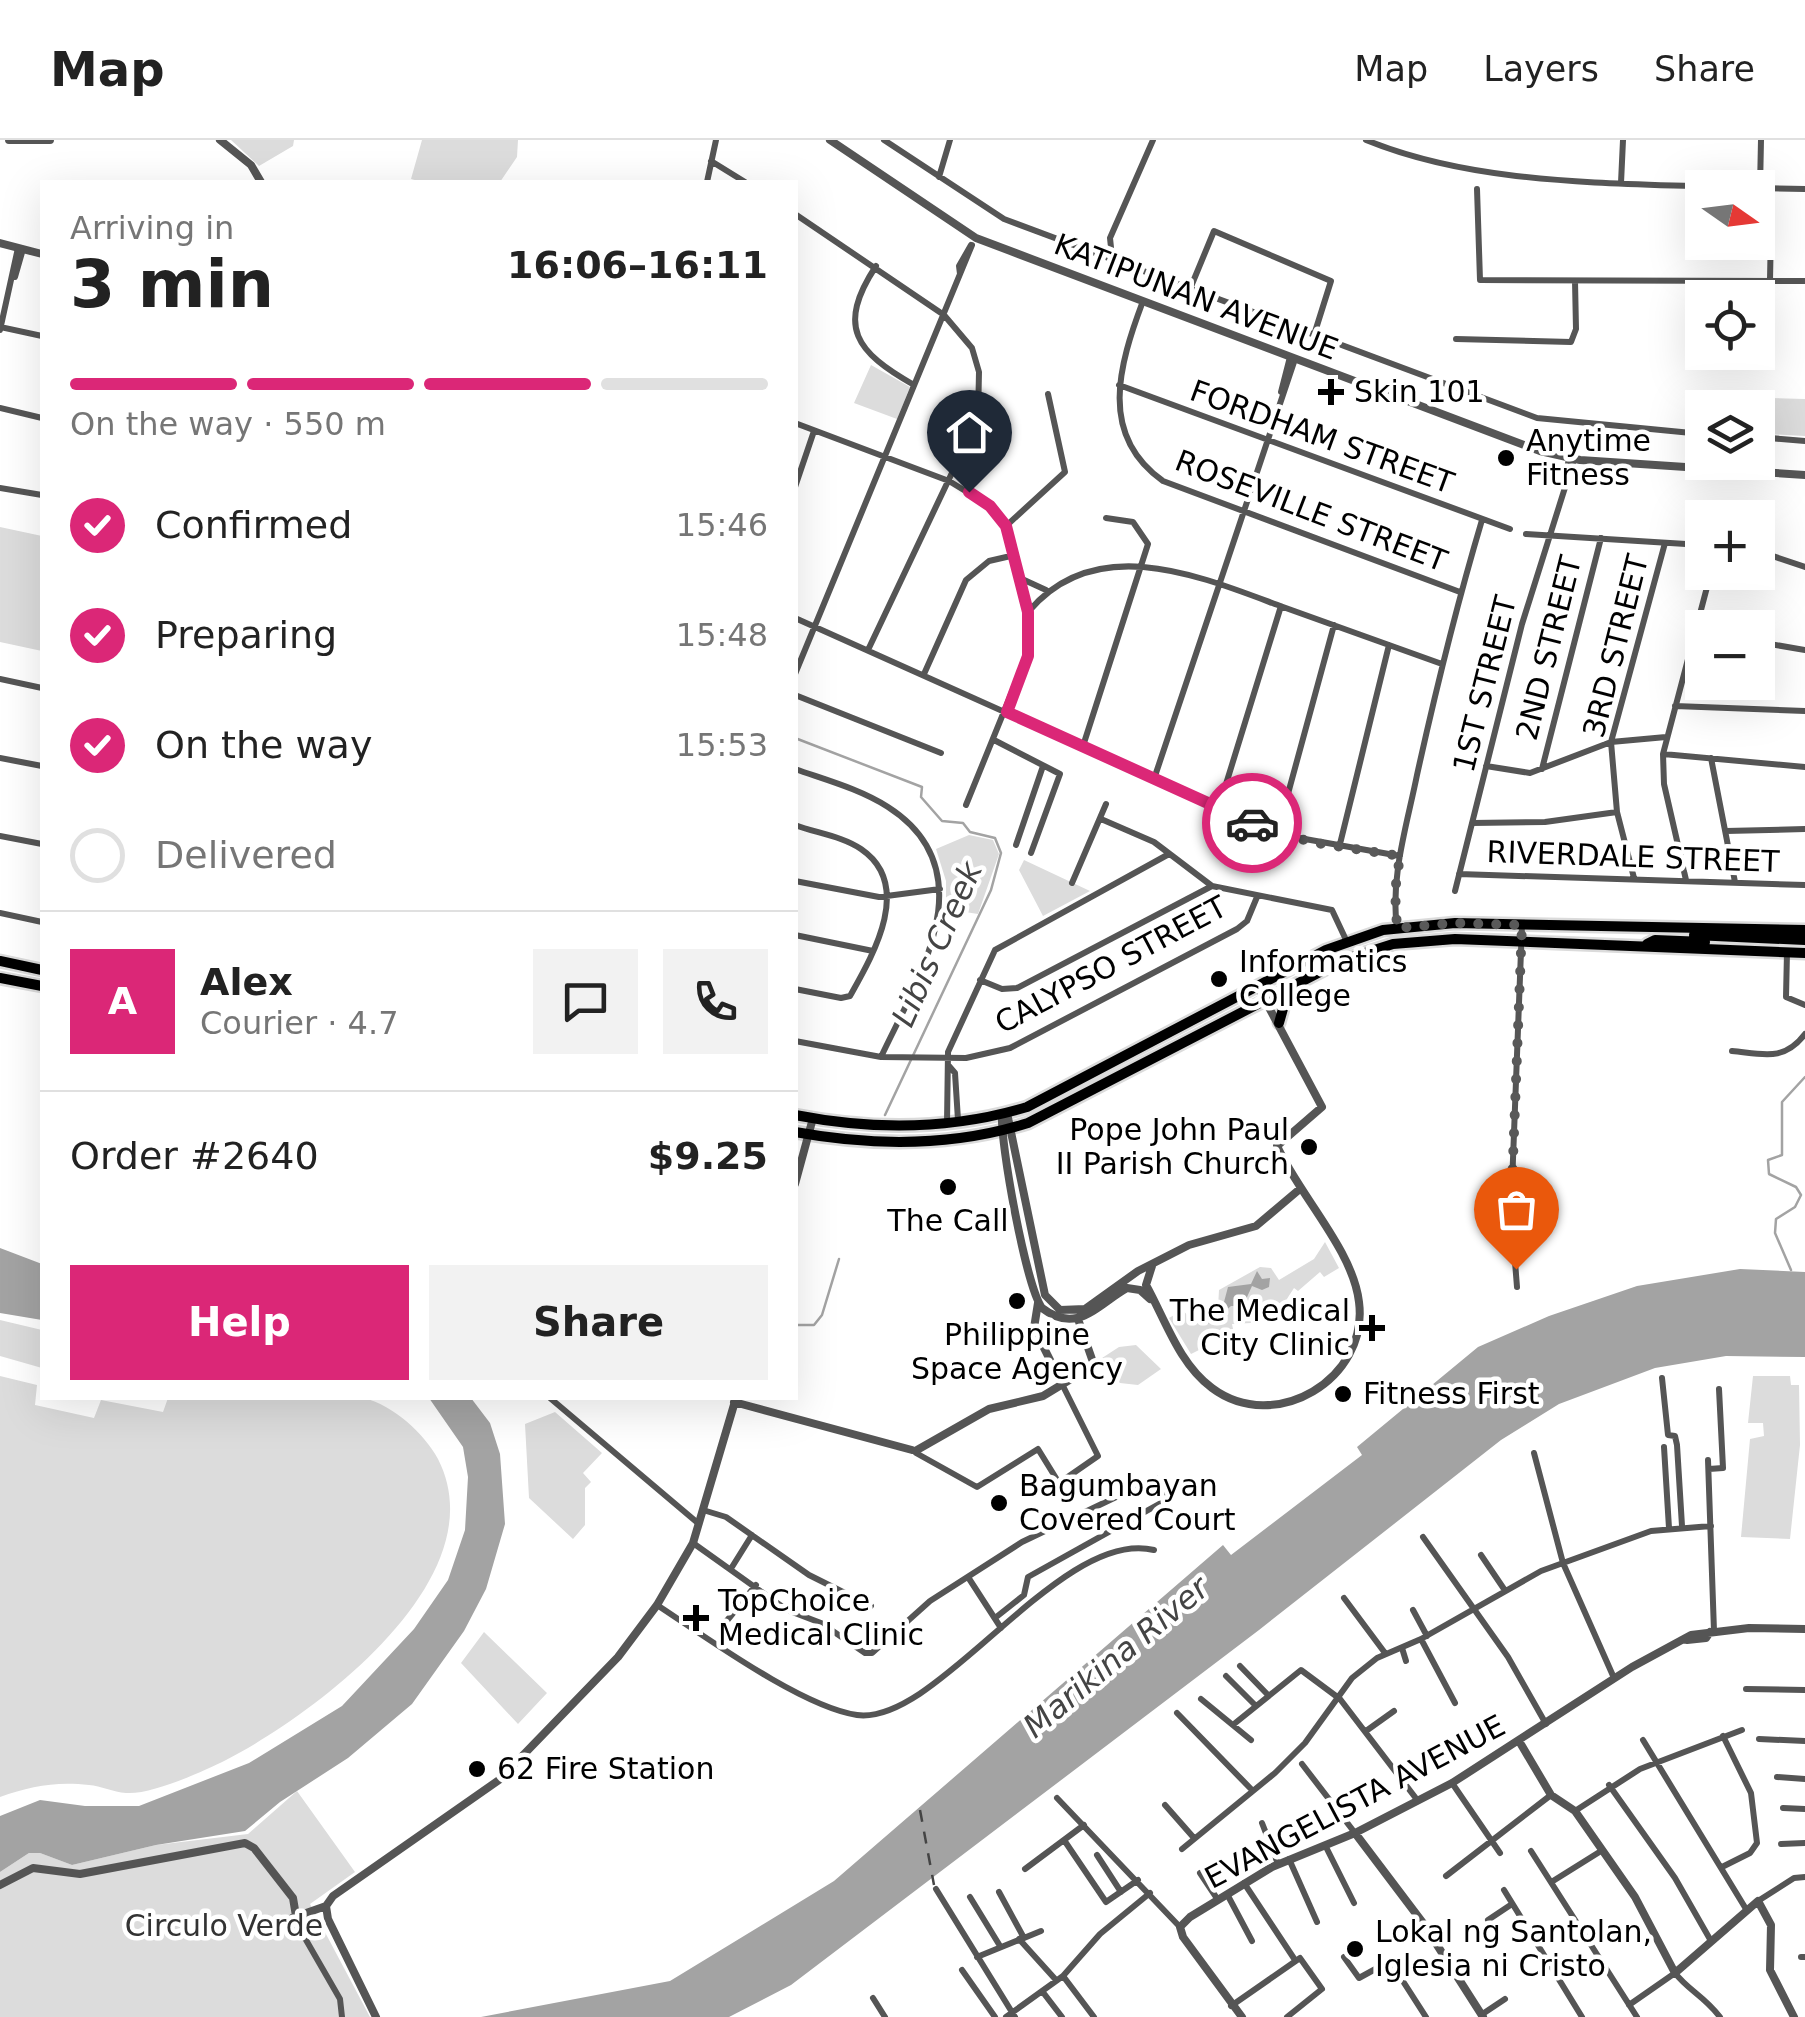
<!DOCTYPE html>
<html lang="en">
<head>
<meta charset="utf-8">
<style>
	body { margin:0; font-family:"DejaVu Sans",sans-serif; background:#f2f2f2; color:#222; height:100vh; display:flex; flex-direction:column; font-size:38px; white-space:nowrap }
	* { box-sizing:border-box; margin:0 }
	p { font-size:32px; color:#767676 }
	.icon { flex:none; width:55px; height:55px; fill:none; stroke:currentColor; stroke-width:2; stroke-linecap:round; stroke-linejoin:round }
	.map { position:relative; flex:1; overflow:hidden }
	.side { position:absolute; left:40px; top:40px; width:758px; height:1220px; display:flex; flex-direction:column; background:#fff; border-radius:0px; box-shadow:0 10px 40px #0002 }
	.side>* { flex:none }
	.needle { width:65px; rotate:104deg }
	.fabs { position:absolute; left:1685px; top:30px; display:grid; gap:20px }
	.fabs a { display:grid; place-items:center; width:90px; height:90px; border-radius:0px; background:#fff; box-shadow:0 10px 40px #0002; font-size:50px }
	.pin { position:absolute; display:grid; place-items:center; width:85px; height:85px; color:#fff; margin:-102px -42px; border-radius:50% 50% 50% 0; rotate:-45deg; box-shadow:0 0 10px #0007 }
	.pin .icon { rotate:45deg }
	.courier { position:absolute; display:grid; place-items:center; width:100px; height:100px; margin:-50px; border:8px solid #db2777; border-radius:50%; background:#fff; color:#222; box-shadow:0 2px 12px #0007 }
	.headline em { font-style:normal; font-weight:700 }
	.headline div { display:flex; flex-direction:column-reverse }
	.headline { display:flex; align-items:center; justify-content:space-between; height:170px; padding:0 30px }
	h1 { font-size:65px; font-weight:700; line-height:75px }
	.bar { display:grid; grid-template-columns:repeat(4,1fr); gap:15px 10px; align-content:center; height:120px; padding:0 30px }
	.bar i { height:12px; border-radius:8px; background:#e0e0e0 }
	.bar .on { background:#db2777 }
	.bar p { grid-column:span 4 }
	.line { display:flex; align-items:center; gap:25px; padding:0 30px; border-top:2px solid #e0e0e0 }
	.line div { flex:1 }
	.round { display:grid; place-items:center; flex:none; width:105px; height:105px; border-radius:0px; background:#f2f2f2 }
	ol { padding:0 30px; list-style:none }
	li { display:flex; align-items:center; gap:30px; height:110px }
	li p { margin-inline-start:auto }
	li .icon { padding:10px; border-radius:50%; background:#db2777; color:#fff; stroke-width:4 }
	li:last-child { color:#767676 }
	li i { width:55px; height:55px; border:5px solid #e0e0e0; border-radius:50% }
	.action { display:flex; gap:20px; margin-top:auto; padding:20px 30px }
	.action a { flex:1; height:115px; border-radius:0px; background:#db2777; color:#fff; font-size:40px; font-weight:700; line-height:115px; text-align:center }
	.action a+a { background:#f2f2f2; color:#222 }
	header { display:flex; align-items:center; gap:60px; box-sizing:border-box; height:140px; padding:0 50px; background:#fff; border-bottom:2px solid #e0e0e0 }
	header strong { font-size:48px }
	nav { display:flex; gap:55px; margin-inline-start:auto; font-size:35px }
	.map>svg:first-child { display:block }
	.green { fill:#dcdcdc }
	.water { fill:#a3a3a3 }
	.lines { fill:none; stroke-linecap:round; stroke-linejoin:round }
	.stream { stroke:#a3a3a3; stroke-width:2.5 }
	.ferry { stroke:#444; stroke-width:2.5; stroke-dasharray:12 10; stroke-linecap:butt }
	.primary-casing { stroke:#dbdbdb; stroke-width:15 }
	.minor { stroke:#555; stroke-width:6 }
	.tertiary { stroke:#555; stroke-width:8 }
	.primary { stroke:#000; stroke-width:10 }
	.done { stroke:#595959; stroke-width:10; stroke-dasharray:0 18 }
	.route { stroke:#db2777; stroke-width:12 }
	.poi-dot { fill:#000; stroke:#fff; stroke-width:4 }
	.labels { text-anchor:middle; stroke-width:9; stroke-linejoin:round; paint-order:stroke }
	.street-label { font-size:30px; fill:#000; stroke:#fff }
	.poi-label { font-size:30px; fill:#000; stroke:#fff; text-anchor:start }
	.park-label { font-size:30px; fill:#333; stroke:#fff }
	.water-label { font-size:32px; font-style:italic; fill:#444; stroke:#fff }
</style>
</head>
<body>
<header>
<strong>Map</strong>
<nav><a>Map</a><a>Layers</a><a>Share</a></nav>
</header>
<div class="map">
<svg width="1805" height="1877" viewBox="0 0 1805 1877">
	<rect width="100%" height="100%" fill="#fff"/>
	<path class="green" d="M231 0H294L293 6 259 26Z
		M422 0H518L517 17 500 42H422L411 39Z
		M871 225 910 247 897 279 854 263Z
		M1766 258 1805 259V296L1766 294Z
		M0 387 42 396V511L0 502Z
		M969 695 993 700 999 714 978 774 946 769V741L936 709Z
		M1024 720 1090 751 1043 776 1019 730Z
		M1325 1102 1339 1128 1324 1137 1320 1132 1298 1151 1294 1148 1285 1162 1264 1166 1251 1183 1232 1184 1233 1189 1207 1200 1209 1205 1191 1214 1169 1178 1183 1170 1191 1180 1218 1167 1219 1150 1260 1127 1271 1128 1279 1140 1314 1119Z
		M0 1180 42 1190V1228L0 1216Z
		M1136 1205 1161 1229 1138 1245 1120 1243 1099 1220 1119 1207Z
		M0 1236 37 1245 35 1265 94 1278 101 1260 163 1272 168 1258C216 1257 264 1258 311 1258 327 1258 349 1253 364 1258 394 1266 424 1293 438 1319 499 1438 314 1575 226 1620 202 1632 151 1655 126 1653 113 1652 101 1646 89 1645 57 1641 30 1646 0 1657Z
		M1753 1236H1790L1791 1245H1799L1800 1305 1790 1399 1741 1397 1750 1299 1764 1296 1763 1283H1748Z
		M555 1272 602 1313 583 1333 591 1342 585 1348V1385L573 1399 529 1358 525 1284Z
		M484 1492 547 1553 518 1584 461 1523Z
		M297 1651 355 1732 310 1764 370 1877H0V1732L29 1713H40L72 1725 156 1705 248 1694Z"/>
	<path class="water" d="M0 1108 42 1124V1180L0 1173Z
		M1740 1129 1805 1132V1217L1726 1216 1655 1228 1559 1264 1501 1300 1259 1490 791 1845 729 1877H481L670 1841 834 1741 1223 1405 1231 1415 1362 1315 1357 1307 1478 1207 1549 1176 1637 1146Z
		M1257 1131 1262 1139 1270 1138 1269 1147 1262 1150 1252 1146 1243 1166H1231L1211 1183 1203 1184V1177L1224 1162 1228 1147 1251 1144Z
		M429 1258H471L490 1283 500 1314 505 1384 486 1449 464 1491 412 1564 348 1618 280 1662 245 1691 156 1705 72 1725 40 1713H29L0 1732V1676L40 1660 85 1666H139L249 1623 342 1566 414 1489 448 1440 465 1390 468 1337 463 1307Z"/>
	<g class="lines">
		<path class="stream" d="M795 598 922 647 921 657 942 681 963 683 970 692 995 698 1001 713 991 750 885 975
			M1791 1130 1775 1093 1776 1079 1795 1067 1801 1055 1796 1047 1769 1034 1768 1020 1782 1015V962L1805 937
			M795 1185H814L822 1175 839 1119"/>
		<path class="ferry" d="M920 1670 934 1745"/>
		<g class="primary-casing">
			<path id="primary" d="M1694 795 1805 800
				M1647 804 1655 800 1705 802
				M0 821 42 830
				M0 838 42 846
				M1279 883 1288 851
				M795 975C872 990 951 990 1027 967L1326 810 1383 790 1455 783 1805 790
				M795 992C872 1006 952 1007 1028 983L1343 820 1393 804 1455 799 1805 813"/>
		</g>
		<path class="minor" d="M884 0 1004 79 1537 278 1702 294
			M1366 0C1481 47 1618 42 1740 48
			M711 21 745 42
			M939 37 950 0
			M707 42 716 0
			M1621 43 1623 0
			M1758 48 1805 49
			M1760 48 1761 0
			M1477 49 1480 140 1805 141
			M795 74 944 175 972 208 979 232 978 278 868 510
			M1112 117 1110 98 1153 0
			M876 126C836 187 856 212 914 245
			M960 134 959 126 971 105
			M15 137 23 109
			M1770 140 1771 89
			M1190 149 1214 91 1331 141 1314 195
			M1143 161C1119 225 1098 295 1163 341L1460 452
			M0 187 42 196
			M0 190 18 108
			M1456 199 1571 202 1576 189 1575 141
			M1119 245 1510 389
			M1281 252 1290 217
			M0 268 42 278
			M795 283 949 341 990 366 1006 386 1028 472 1029 510 966 665
			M1758 297 1805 301
			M1760 298 1761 261
			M795 347 814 291
			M1563 347 1569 319
			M0 348 42 355
			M1006 386 1065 332 1048 254
			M1526 394 1702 405
			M1758 411 1805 427
			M1022 439 1046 450
			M1029 471C1097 391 1202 437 1283 467 1336 486 1389 505 1442 524
			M795 478 1277 694 1400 716
			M1758 502 1805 510
			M795 534 972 105
			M924 534 966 440 989 421 1015 415
			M0 539 42 548
			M795 555 941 613
			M1675 566 1805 571
			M994 600 1060 634 1031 713
			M1083 606 1148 404 1133 382 1106 378
			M1663 614 1805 627
			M0 618 42 626
			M1711 618 1735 742
			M1486 626 1530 633 1611 602 1666 597
			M795 629C826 640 860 649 888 667 988 731 917 840 881 917
			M1542 629 1601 398
			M1154 639 1295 219
			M1218 670 1281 466
			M1101 679 1154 702 1212 746 1332 770 1347 802
			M1472 683 1545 682 1617 672
			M795 685C816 693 842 696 861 709 914 745 873 815 850 856L841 858 795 849
			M1726 691 1805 689
			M1277 694 1334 485
			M0 696 42 704
			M1016 705 1043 626
			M1339 708 1389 505
			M1459 734 1805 745
			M1634 738 1617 672 1611 602 1665 403
			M1686 740 1664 644 1663 614 1711 432
			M795 741 879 757 940 749
			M1072 743 1106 664
			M1455 751 1522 484 1574 319
			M0 773 42 782
			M1397 788C1390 737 1407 685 1417 635 1436 549 1457 464 1482 380
			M795 795 873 811
			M1787 812 1786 857 1805 865
			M980 840 1002 849 1017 848 1212 746
			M795 901 881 917 966 918 1010 908 1237 789 1247 781 1257 757
			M1732 911C1763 914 1784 922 1805 894
			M949 926 955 933 958 980
			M947 983 948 912 995 810 1169 714
			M1517 1147 1511 1071 1522 785
			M1662 1238 1668 1295 1675 1296 1677 1305 1682 1386
			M550 1258 699 1384
			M1664 1307 1669 1388
			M916 1313 977 1347 1038 1309 1059 1343 1098 1316 1062 1244
			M1534 1313 1563 1423 1614 1538
			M1708 1320 1714 1491
			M1709 1329 1723 1328 1719 1249
			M703 1370 726 1377 809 1435 871 1466
			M1423 1397 1508 1517 1546 1584
			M693 1403 787 1470 821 1483 865 1513H872L930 1461 1022 1402 1156 1338 1168 1359 1028 1437 1024 1455 995 1478
			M1481 1415 1504 1449
			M732 1427 752 1395
			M968 1437 1001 1488
			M1344 1458 1385 1513
			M657 1465C706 1497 802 1567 857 1575 938 1586 1060 1387 1154 1410
			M1413 1470 1427 1496
			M725 1483 756 1445
			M1421 1499 1455 1563
			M1402 1508 1406 1521
			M1240 1526 1268 1555
			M1226 1536 1256 1566
			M1746 1549 1805 1550
			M1201 1559 1251 1600
			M1177 1573 1252 1650
			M1234 1584 1301 1530 1340 1559 1418 1661
			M1366 1591 1394 1571
			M1759 1599 1805 1601
			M1643 1600 1746 1769
			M1302 1624 1355 1693
			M1777 1637 1805 1639
			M1452 1643 1500 1713
			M1609 1645 1675 1738 1711 1801
			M1057 1658 1180 1787
			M1165 1665 1194 1698
			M1783 1668 1805 1669
			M1575 1671 1640 1629 1742 1590
			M1262 1683 1278 1724
			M1064 1700 1106 1762 1138 1740
			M1781 1704 1805 1703
			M1325 1705 1354 1763
			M1182 1709 1275 1633 1305 1603 1352 1538 1377 1518 1421 1499 1541 1431 1651 1391 1711 1386
			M1531 1711 1637 1877
			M1097 1715 1121 1752
			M1289 1719 1317 1782
			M1722 1727 1750 1713 1757 1703 1751 1653 1723 1596
			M1025 1729 1084 1685
			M1200 1733 1218 1760
			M1446 1736 1551 1655
			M1553 1741 1601 1711
			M1244 1743 1295 1820
			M936 1749 1015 1877
			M1504 1750 1582 1877
			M999 1752 1024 1798
			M1227 1754 1252 1801
			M970 1757 1000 1806
			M1758 1761 1794 1738 1805 1737
			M1488 1780 1512 1764
			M302 1793 340 1859 342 1877
			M1019 1799 1056 1840
			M977 1817 1041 1791
			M1344 1817 1359 1838 1390 1821 1426 1877
			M1801 1817H1805
			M962 1830 995 1877
			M1063 1836 1094 1877
			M1042 1851 1062 1877
			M873 1858 885 1877
			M1629 1865 1675 1833C1688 1850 1704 1856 1720 1877
			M1231 1866 1300 1818 1322 1849 1287 1877
			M1481 1875 1505 1859
			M1006 1877 1063 1836 1100 1794 1150 1753"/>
		<path class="tertiary" d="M9 0H50
			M220 0 251 25 261 42
			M830 0 976 98 1540 311 1580 320 1805 335
			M0 103 42 114
			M1007 973 1045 1155 1060 1170 1085 1169 1138 1131 1189 1105 1256 1086 1301 1048
			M1002 974C1000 1003 1026 1146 1042 1168 1077 1195 1097 1165 1127 1148L1140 1150 1150 1159
			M795 1044 813 978
			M1152 1126 1146 1145C1165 1179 1179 1224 1212 1248 1275 1295 1369 1239 1359 1162 1353 1110 1299 1055 1277 1006L1322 967 1257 845
			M1038 1163 1034 1188 1062 1244
			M734 1262 912 1310
			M917 1310 989 1269 1043 1256 1094 1225 1078 1179
			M1687 1500 1706 1498 1710 1492
			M1519 1601 1551 1655 1575 1671 1635 1757 1675 1833 1758 1761 1771 1785 1770 1830 1794 1877
			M1355 1693 1423 1783 1483 1877
			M0 1745 33 1728 80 1734 245 1703 254 1708 293 1758 296 1776
			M326 1766 328 1779 376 1877
			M303 1778 305 1790 294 1793 289 1786 292 1778 326 1766 333 1756 499 1640 618 1517 657 1465 693 1403 736 1258
			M1242 1877 1183 1797 1180 1787 1190 1777 1272 1727 1355 1693 1452 1643 1632 1527 1691 1495 1749 1488 1805 1489"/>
		<use href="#primary" class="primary"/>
	</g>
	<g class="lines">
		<path class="done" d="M1252 683 1310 702 1400 716 1395 751 1397 788 1455 783 1522 785 1511 1071 1516 1129"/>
		<path class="route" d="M969 352 990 366 1006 386 1028 472V516L1007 572 1252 683"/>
	</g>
	<g class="poi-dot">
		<path d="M1326 237h10v10h10v10h-10v10h-10v-10h-10v-10h10z"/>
		<circle cx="1506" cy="318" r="10"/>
		<circle cx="1219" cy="839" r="10"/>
		<circle cx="1309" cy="1007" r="10"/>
		<circle cx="948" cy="1047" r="10"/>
		<circle cx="1017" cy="1161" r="10"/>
		<path d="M1367 1173h10v10h10v10h-10v10h-10v-10h-10v-10h10z"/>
		<circle cx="1343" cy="1254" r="10"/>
		<circle cx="999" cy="1363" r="10"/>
		<path d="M691 1463h10v10h10v10h-10v10h-10v-10h-10v-10h10z"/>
		<circle cx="477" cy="1629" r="10"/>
		<circle cx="1355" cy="1809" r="10"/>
	</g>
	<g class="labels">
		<g class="street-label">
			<text transform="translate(1196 157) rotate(21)" y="10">KATIPUNAN AVENUE</text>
			<text transform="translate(1322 297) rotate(20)" y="10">FORDHAM STREET</text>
			<text transform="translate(1311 371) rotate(21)" y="10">ROSEVILLE STREET</text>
			<text transform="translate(1616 506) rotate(-76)" y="10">3RD STREET</text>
			<text transform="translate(1549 508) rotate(-76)" y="10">2ND STREET</text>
			<text transform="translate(1485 544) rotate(-76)" y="10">1ST STREET</text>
			<text transform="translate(1633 717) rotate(2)" y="10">RIVERDALE STREET</text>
			<text transform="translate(1111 825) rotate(-28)" y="10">CALYPSO STREET</text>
			<text transform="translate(1355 1662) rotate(-28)" y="10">EVANGELISTA AVENUE</text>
		</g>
		<g class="poi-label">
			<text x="1354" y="262">Skin 101</text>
			<text x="1526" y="311">Anytime<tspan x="1526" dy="34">Fitness</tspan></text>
			<text x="1239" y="832">Informatics<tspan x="1239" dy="34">College</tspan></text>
			<text x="1289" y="1000" text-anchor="end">Pope John Paul<tspan x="1289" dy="34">II Parish Church</tspan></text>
			<text x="948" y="1091" text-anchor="middle">The Call</text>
			<text x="1350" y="1181" text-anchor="end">The Medical<tspan x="1350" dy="34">City Clinic</tspan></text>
			<text x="1017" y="1205" text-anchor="middle">Philippine<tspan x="1017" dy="34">Space Agency</tspan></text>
			<text x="1363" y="1264">Fitness First</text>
			<text x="1019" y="1356">Bagumbayan<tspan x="1019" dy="34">Covered Court</tspan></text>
			<text x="718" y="1471">TopChoice<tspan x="718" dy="34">Medical Clinic</tspan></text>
			<text x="497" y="1639">62 Fire Station</text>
			<text x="1375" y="1802">Lokal ng Santolan,<tspan x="1375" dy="34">Iglesia ni Cristo</tspan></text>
		</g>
		<g class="park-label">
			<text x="224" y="1796">Circulo Verde</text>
		</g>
		<g class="water-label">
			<text transform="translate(937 804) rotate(-66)" y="11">Libis Creek</text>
			<text transform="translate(1116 1517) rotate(-40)" y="11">Marikina River</text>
		</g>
	</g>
</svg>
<div class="fabs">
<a><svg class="needle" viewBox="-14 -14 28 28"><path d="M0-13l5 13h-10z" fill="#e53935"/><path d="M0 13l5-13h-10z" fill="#767676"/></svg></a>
<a><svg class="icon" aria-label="locate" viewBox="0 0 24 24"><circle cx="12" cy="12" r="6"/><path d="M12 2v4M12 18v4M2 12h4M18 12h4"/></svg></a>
<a><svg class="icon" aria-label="layers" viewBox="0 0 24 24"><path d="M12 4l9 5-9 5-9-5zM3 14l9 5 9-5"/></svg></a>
<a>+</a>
<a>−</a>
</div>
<div class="pin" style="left:1516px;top:1129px;background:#ea580c"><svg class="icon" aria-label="bag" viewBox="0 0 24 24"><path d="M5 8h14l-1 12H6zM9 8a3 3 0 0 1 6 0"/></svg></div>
<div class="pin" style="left:969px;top:352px;background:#1f2937"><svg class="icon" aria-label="home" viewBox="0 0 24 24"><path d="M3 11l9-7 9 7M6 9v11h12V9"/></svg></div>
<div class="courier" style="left:1252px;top:683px"><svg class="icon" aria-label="car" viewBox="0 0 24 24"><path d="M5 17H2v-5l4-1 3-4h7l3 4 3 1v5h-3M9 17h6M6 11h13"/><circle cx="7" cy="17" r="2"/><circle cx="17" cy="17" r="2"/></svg></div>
<section class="side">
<div class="headline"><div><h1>3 min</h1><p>Arriving in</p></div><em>16:06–16:11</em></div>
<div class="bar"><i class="on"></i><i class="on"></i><i class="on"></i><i></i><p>On the way · 550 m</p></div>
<ol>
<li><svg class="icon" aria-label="check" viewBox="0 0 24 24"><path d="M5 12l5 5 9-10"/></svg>Confirmed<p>15:46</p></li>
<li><svg class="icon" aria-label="check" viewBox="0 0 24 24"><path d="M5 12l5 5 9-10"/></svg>Preparing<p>15:48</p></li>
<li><svg class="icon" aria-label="check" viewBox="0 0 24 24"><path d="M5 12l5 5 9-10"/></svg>On the way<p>15:53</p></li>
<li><i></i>Delivered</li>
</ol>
<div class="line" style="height:180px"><b class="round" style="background:#db2777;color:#fff">A</b><div><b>Alex</b><p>Courier · 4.7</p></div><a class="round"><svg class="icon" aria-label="chat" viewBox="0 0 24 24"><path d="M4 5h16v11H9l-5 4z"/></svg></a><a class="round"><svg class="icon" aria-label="phone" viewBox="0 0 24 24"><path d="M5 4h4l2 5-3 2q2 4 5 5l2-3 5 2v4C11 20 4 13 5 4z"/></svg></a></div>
<div class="line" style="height:130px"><div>Order #2640</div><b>$9.25</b></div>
<div class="action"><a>Help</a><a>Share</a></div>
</section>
</div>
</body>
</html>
